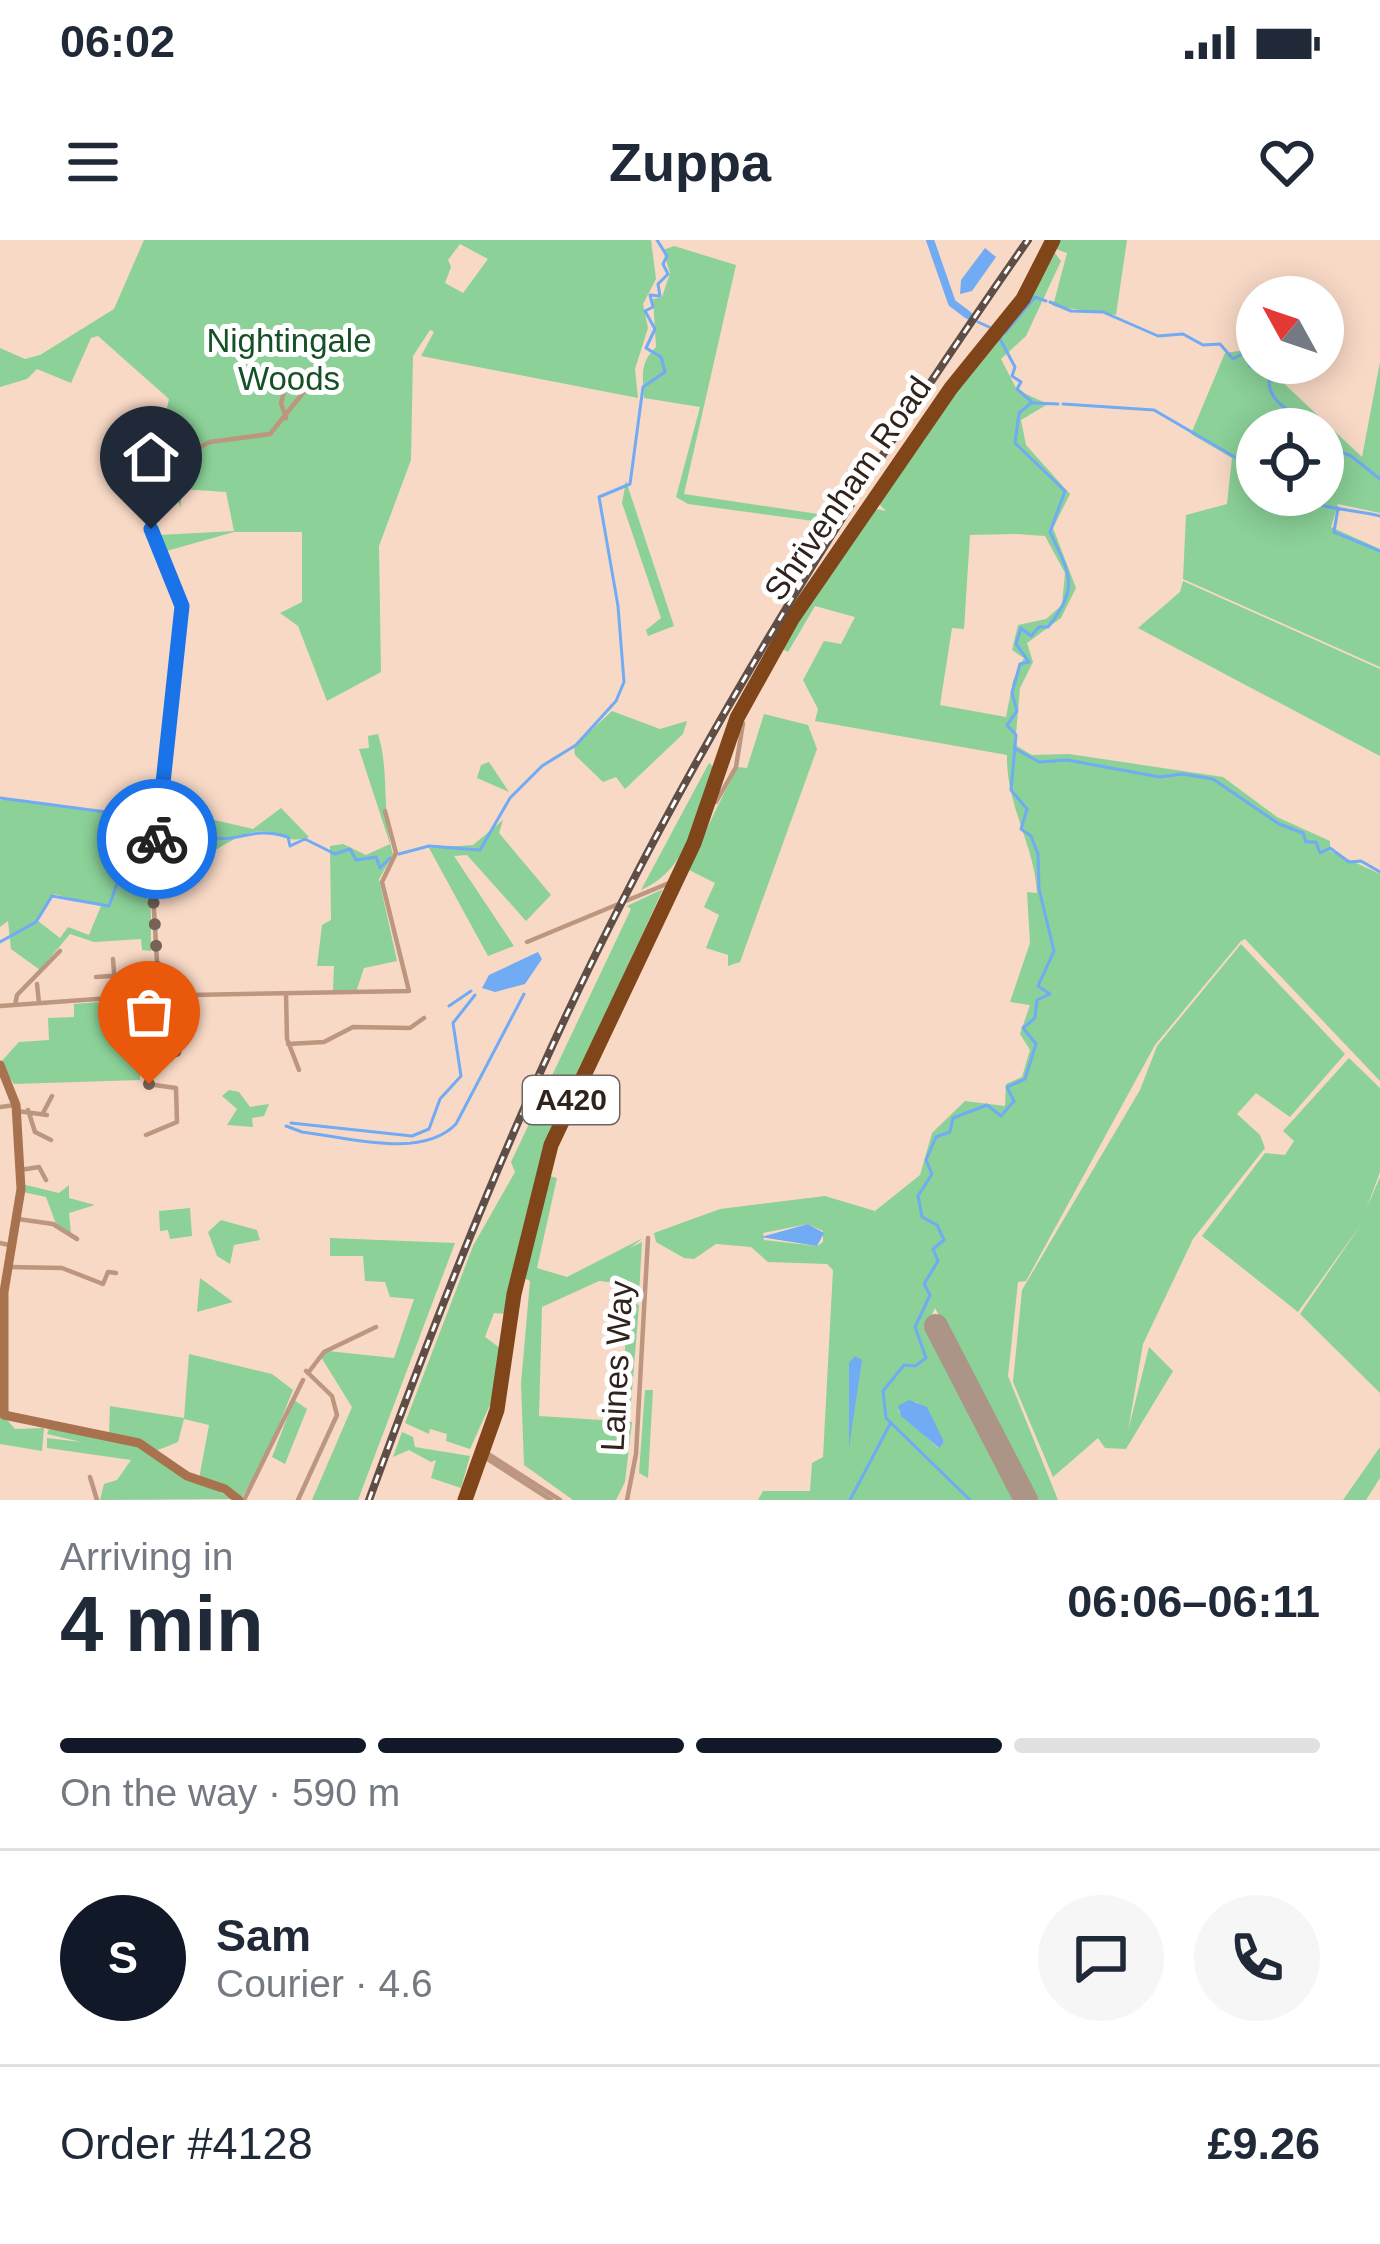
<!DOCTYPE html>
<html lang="en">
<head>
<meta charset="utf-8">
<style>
	body { margin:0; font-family:Arial,sans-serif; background:#f6f6f7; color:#1f2937; height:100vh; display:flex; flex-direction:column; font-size:45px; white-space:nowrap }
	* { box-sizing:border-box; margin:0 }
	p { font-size:39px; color:#747a83 }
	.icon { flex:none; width:66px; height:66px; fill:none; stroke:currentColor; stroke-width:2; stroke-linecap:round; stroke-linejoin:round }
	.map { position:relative; height:1260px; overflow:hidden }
	.side { display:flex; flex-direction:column; background:#fff; flex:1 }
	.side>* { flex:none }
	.needle { width:78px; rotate:310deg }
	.tools { position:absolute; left:1236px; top:36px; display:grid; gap:24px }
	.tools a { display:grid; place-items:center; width:108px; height:108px; border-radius:50%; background:#fff; box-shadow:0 6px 30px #0003; font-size:60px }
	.pin { position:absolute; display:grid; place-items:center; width:102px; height:102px; color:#fff; margin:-123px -51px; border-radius:50% 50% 50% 0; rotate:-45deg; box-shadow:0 0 12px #0007 }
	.pin .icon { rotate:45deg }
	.courier { position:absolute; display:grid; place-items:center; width:120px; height:120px; margin:-60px; border:9px solid #1a73e8; border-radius:50%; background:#fff; color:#222; box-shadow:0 3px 15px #0007 }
	.head em { font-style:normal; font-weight:600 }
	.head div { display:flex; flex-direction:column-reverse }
	.head { display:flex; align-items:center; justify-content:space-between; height:204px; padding:0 60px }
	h1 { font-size:78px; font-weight:600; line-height:90px }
	.bar { display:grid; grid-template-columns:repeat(4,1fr); gap:18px 12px; align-content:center; height:144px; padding:0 60px }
	.bar i { height:15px; border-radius:9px; background:#e0e1e3 }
	.bar .current { background:#111827 }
	.bar p { grid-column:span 4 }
	.line { display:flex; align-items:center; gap:30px; padding:0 60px; border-top:3px solid #e0e1e3 }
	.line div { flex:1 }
	.round { display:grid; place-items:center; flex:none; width:126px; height:126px; border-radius:63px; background:#f6f6f7 }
	.status { display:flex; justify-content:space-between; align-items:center; height:84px; padding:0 60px; background:#fff; direction:ltr }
	.status svg { height:33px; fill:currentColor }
	header { display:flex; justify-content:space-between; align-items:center; height:156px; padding:0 60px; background:#fff; font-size:54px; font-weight:600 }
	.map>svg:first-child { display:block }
	.green { fill:#8bd198; fill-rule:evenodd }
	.water { fill:#70abf4 }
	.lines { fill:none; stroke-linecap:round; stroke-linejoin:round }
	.stream { stroke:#70abf4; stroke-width:3 }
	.river { stroke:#70abf4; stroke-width:8 }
	.runway { stroke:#ac9486; stroke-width:24 }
	.street { stroke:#bc967f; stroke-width:4.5 }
	.secondary { stroke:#a8724f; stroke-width:9 }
	.highway { stroke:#804519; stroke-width:15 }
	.rail-casing { stroke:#5f4e45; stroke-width:8 }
	.rail { stroke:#fff; stroke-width:3; stroke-dasharray:9; stroke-linecap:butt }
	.done { stroke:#756358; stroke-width:12; stroke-dasharray:0 21.6 }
	.route { stroke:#1a73e8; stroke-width:15 }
	.labels { text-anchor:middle; stroke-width:10; stroke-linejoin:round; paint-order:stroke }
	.shield { fill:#fff; stroke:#6d6560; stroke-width:3 }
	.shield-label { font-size:30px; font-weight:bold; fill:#2f231c }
	.park-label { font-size:33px; fill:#155027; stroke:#fff }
	.street-label { font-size:33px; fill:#2f231c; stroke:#fff }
</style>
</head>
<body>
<div class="status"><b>06:02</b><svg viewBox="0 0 49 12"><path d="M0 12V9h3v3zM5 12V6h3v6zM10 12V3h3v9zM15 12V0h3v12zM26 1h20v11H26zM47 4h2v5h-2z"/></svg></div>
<header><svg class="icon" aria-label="menu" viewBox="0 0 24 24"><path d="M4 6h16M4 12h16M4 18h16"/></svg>Zuppa<svg class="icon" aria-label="heart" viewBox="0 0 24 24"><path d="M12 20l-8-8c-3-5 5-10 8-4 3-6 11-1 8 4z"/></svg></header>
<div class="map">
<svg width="1380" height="1260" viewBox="0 0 1380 1260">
	<rect width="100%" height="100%" fill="#f8d9c6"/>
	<path class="green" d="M144 0H651L656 39 643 64 648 88 635 129 638 158 421 116 434 92 430 90 413 116 411 220 379 306 381 432 327 461 298 386 280 373 302 362V292H234L163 312 159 295 234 291 226 252 181 249V267L178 262H164L160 270 144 269 169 159 98 96 91 98 71 143 37 129 27 139 0 147V108L25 119 40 115 114 69ZM460 4 488 19 463 53 445 43 451 27 448 20Z
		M1058 0H1127L1116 75 1053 66 1067 13 1056 9Z
		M674 6 736 25 684 254 825 275 821 282 688 264 676 257 700 167 644 158C643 137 639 123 656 107L653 59 662 57 670 33 663 10Z
		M1055 13 1061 21 1026 96 1001 119 1017 150 1048 164 1021 180 1026 205 1070 254 1053 288 1076 348 1061 378 1027 403 1033 422 1020 448 1015 505 1032 515 1069 514 1223 537 1277 577 1330 601V611L1380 634V841L1245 699 1241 701 1155 805 1026 1041 1018 1042 1008 1136 1058 1260H1021L931 1087V1079H941L935 1068 927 1085 1018 1260H758L763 1251H810L812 1223 823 1217 833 1030 827 1024 768 1022 751 1007 716 1004 694 1019 684 1018 656 1002 654 993 720 969 825 956 875 971 920 935 932 893 965 861 1005 866 1006 844 1022 837 1030 810 1020 794 1030 765 1010 762 1030 703 1027 652 1037 653C1034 603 1006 566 1007 515L815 481 818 469 803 440 824 401 841 404 855 377 815 366 788 412 779 407 876 269 886 271 879 264 891 240 1007 84 1016 81ZM1015 294 1045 296 1065 333 1062 365 1046 379 1018 385 1012 410 1024 418 1013 441 1006 477 940 465 952 388 964 389 970 295ZM808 984 823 991V1002L817 1006 764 1000 763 993ZM917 1162 944 1202 938 1208 898 1171Z
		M1246 110 1251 121 1277 137 1362 217 1380 122V273L1338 264 1331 287 1380 309V427L1183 339 1186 275 1227 264 1232 218 1191 194 1225 113ZM1323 189V255H1257V189Z
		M626 241 674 386 648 396 646 390 661 378 622 263Z
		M1183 341 1380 429V516L1138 388 1180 352Z
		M612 471 660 489 687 481 683 494 625 549 616 537 603 542 575 515 574 506Z
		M764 474 808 485 817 509 740 722 728 726V715L706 708 719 675 704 667 715 643 687 629 737 527 747 528Z
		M378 494C390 532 381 573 393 615L379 639 397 721 364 728 356 752 333 751 334 726H317L322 685 331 680 330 606 343 604 366 615 390 604 359 509 369 508 368 496Z
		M489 522 509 552 477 538 481 525Z
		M709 523 715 528C698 575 689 629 641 650Z
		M18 559 113 573C158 599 150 665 151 711L142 710 141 699 94 702 70 694 40 730 11 709 8 681 0 687V560ZM54 654 101 666 89 695 68 687 60 698 38 681Z
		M163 568 253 589 281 568 309 597C282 606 277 587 254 592 230 596 201 624 186 623 176 622 171 613 159 613Z
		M503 580 499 593 551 655 526 681 467 615 454 616 514 706 488 716 429 608 473 605Z
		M663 649 560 873 508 1074 494 1073 485 1097 504 1111 494 1156 470 1209 446 1201 447 1194 430 1189 429 1194 405 1183 473 1006 515 932 511 922 631 669 627 666Z
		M1241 704 1345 814 1290 877 1256 853 1237 874 1260 895 1265 908 1193 999 1143 1104 1128 1191 1149 1107 1173 1131 1126 1209 1105 1208 1098 1198 1053 1237 1013 1142 1022 1050 1140 850 1157 806Z
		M140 759V840L14 844 0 823 19 802 49 800 48 778 74 777V764Z
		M1349 818 1380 848V932L1366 970 1380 937V1153L1300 1074 1362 983 1298 1072 1202 996 1265 913 1285 915 1294 901 1283 891Z
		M229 850 239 852 250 867 269 864 264 876 252 878 253 887 227 885 237 869 222 856Z
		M546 935 557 938 537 1028 567 1037 643 998 630 1008 642 1002 639 1054 625 1055 618 1043 599 1041 542 1067 539 1176 632 1182 625 1242 616 1260H573L524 1225 521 1144 530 1041 522 1037Z
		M22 944 59 953 69 945V958L95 965 69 973 71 994 56 984 46 957 23 952Z
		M190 968 192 996 170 999 168 990 160 991 159 971Z
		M221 980 257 990 260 1000 234 1005 230 1024 217 1016 208 992Z
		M330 998 455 1003 358 1260H312L352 1167 321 1117 328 1111 394 1118 414 1059 390 1057 385 1042 365 1041 363 1016H330Z
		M200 1038 233 1062 197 1072Z
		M633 1063 639 1065 630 1175H622L627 1069Z
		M189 1114 272 1134 293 1150 266 1216 241 1259 199 1239 209 1185 184 1179 178 1202 158 1210 109 1195 110 1166 184 1178Z
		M645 1150H653L648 1238 639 1233Z
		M294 1160 307 1169 285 1224 272 1217Z
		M0 1172 15 1189 44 1188 42 1211 0 1204Z
		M49 1189 135 1204 232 1259 100 1260 104 1244 117 1240 131 1220 47 1208V1198L81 1202 47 1194Z
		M402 1192 413 1197 415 1207 470 1216 461 1248 431 1238 436 1220 431 1222 409 1210 393 1217Z
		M1380 1207V1238L1366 1260H1343Z"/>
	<path class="water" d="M985 8 996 17 972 51 960 54 961 40Z
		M538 712 542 719 525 744 495 752 482 748 489 735Z
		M808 984 824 993 817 1006 761 997Z
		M855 1116 862 1120 849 1207V1123Z
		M909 1160 927 1167 944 1202 939 1208 901 1176 898 1166Z"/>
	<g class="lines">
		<path class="stream" d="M1050 62 1071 71 1103 72 1158 96 1183 94 1203 105 1220 104 1233 119 1244 113 1250 126 1270 136C1265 154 1284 172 1300 174L1298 185 1304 189
			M978 82 989 87
			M1005 93 1035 57 1046 61
			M1000 99 1015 127 1012 136 1021 142 1017 149 1031 161
			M1033 163 1058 164
			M1063 164 1154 170 1257 230
			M1317 189H1320
			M1323 205 1351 216 1380 239
			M1299 255C1319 270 1354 269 1380 276
			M1338 268 1334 292 1380 311
			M1014 508 1039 522 1067 520 1160 537 1183 534 1213 539 1279 584 1303 593 1306 602H1316L1320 613 1330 608 1349 622 1361 621 1380 632
			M0 558 114 573 126 581 130 608 109 666 52 656 36 682 0 702
			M131 601 151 610 167 606 186 622 197 609 208 617 209 597C241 604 250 585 288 597L290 606 305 599 335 614 350 609 356 620 376 617 380 628 390 618
			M399 614 429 606 480 610 510 558 542 526 576 505 616 461 624 442 618 366 599 257 630 244 643 147 665 132 661 117 646 108 655 89 645 71 653 67 650 55 660 56 658 44 668 34 663 24 667 16 657 0
			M449 766 471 751
			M291 883 412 896 429 889 440 859 461 836 453 783 475 755
			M286 886 302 892C347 897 421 920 456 884L524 754
			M850 1260 890 1184
			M970 1260 886 1178 883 1151 904 1125 915 1126 926 1118 915 1087 930 1055 924 1044 938 1021 933 1009 944 1000 937 985 922 977 918 956 932 934 926 920 936 897 950 892 953 878 987 865 1001 876 1014 861 1007 847 1025 839 1036 804 1023 788 1035 778 1037 760 1050 754 1038 746 1054 711 1039 649 1038 614 1031 596 1021 589 1027 569 1011 550 1016 495 1007 485 1017 471 1012 453 1020 424 1029 422 1016 404 1021 388 1031 396 1039 387H1048C1080 347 1070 335 1050 292L1065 251 1015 203 1019 173 1031 163"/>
		<path class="river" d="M930 0 952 63 968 75"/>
		<path class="runway" d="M936 1086 1026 1260"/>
		<path class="street" d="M286 178 281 163 287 141
			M716 562 736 527 743 483
			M527 702 669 643
			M113 719 116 758
			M96 737 140 734
			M37 744 39 763
			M286 754 287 799 299 830
			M159 756 152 636 182 366 144 273 192 211 210 202 270 194 307 148
			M15 765 17 755 60 711
			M0 766 138 756 409 751 382 642 396 613 385 571
			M143 789 166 784
			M288 804 324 802 353 787 410 788 424 778
			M0 867 16 865
			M28 870 35 892 51 900
			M17 871 47 875
			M43 873 52 856
			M146 895 177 882 176 848 147 844 145 819 170 820 176 813 163 756
			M20 930 39 927 46 940
			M18 979 53 984 77 999
			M0 1003 13 1006
			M8 1027 62 1028 103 1044 108 1032 116 1033
			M308 1133 324 1112 376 1087
			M485 1212 560 1260
			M486 1218 551 1260
			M90 1237 97 1260
			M244 1260 303 1140
			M298 1260 337 1175 332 1156 306 1131
			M627 1260 636 1214 648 998"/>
		<path class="secondary" d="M0 825 16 865 21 949 4 1052V1175L139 1203 187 1236 225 1249 239 1260"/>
		<path class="highway" d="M465 1260 497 1170 514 1054 551 905 694 603 737 478 792 379 951 148 1023 59 1053 0"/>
		<g class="rail-casing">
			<path id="rail" d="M369 1260C444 1055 524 852 624 658 742 427 880 212 1028 0"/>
		</g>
		<use href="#rail" class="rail"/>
	</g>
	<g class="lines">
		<path class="done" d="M149 844 143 841 145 819 170 820 176 813 159 756 152 636 157 599"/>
		<path class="route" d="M151 289 182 366 157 599"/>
	</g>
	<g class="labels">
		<rect class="shield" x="523" y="836" width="96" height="48" rx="9"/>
		<g class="shield-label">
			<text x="571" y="870">A420</text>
		</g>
		<g class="park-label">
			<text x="289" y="112">Nightingale<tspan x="289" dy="38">Woods</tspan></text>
		</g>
		<g class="street-label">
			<text transform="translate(847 248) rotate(-55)" y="12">Shrivenham Road</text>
			<text transform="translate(616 1126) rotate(-87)" y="12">Laines Way</text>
		</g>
	</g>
</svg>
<div class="tools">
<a><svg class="needle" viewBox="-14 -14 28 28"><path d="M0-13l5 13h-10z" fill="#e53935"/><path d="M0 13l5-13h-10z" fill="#747a83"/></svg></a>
<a><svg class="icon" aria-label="locate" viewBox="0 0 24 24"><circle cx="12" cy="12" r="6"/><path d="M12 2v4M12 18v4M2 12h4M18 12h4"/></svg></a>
</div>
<div class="pin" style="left:149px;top:844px;background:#ea580c"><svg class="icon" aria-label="bag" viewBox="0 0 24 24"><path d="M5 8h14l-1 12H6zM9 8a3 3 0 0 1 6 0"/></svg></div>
<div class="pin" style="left:151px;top:289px;background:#1f2937"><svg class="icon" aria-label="home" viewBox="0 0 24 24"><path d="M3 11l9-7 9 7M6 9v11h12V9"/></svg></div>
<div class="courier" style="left:157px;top:599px"><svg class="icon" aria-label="bike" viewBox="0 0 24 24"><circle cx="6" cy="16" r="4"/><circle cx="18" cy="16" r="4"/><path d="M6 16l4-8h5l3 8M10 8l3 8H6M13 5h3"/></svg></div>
</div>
<section class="side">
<div class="head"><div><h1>4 min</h1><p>Arriving in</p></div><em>06:06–06:11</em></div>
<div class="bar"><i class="current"></i><i class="current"></i><i class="current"></i><i></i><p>On the way · 590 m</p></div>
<div class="line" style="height:216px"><b class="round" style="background:#111827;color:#fff">S</b><div><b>Sam</b><p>Courier · 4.6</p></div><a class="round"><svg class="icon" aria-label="chat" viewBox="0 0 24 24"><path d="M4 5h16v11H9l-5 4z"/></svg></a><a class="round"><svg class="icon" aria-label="phone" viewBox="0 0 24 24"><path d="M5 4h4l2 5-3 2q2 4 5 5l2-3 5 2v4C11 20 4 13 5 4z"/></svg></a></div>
<div class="line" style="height:156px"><div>Order #4128</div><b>£9.26</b></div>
</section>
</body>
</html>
